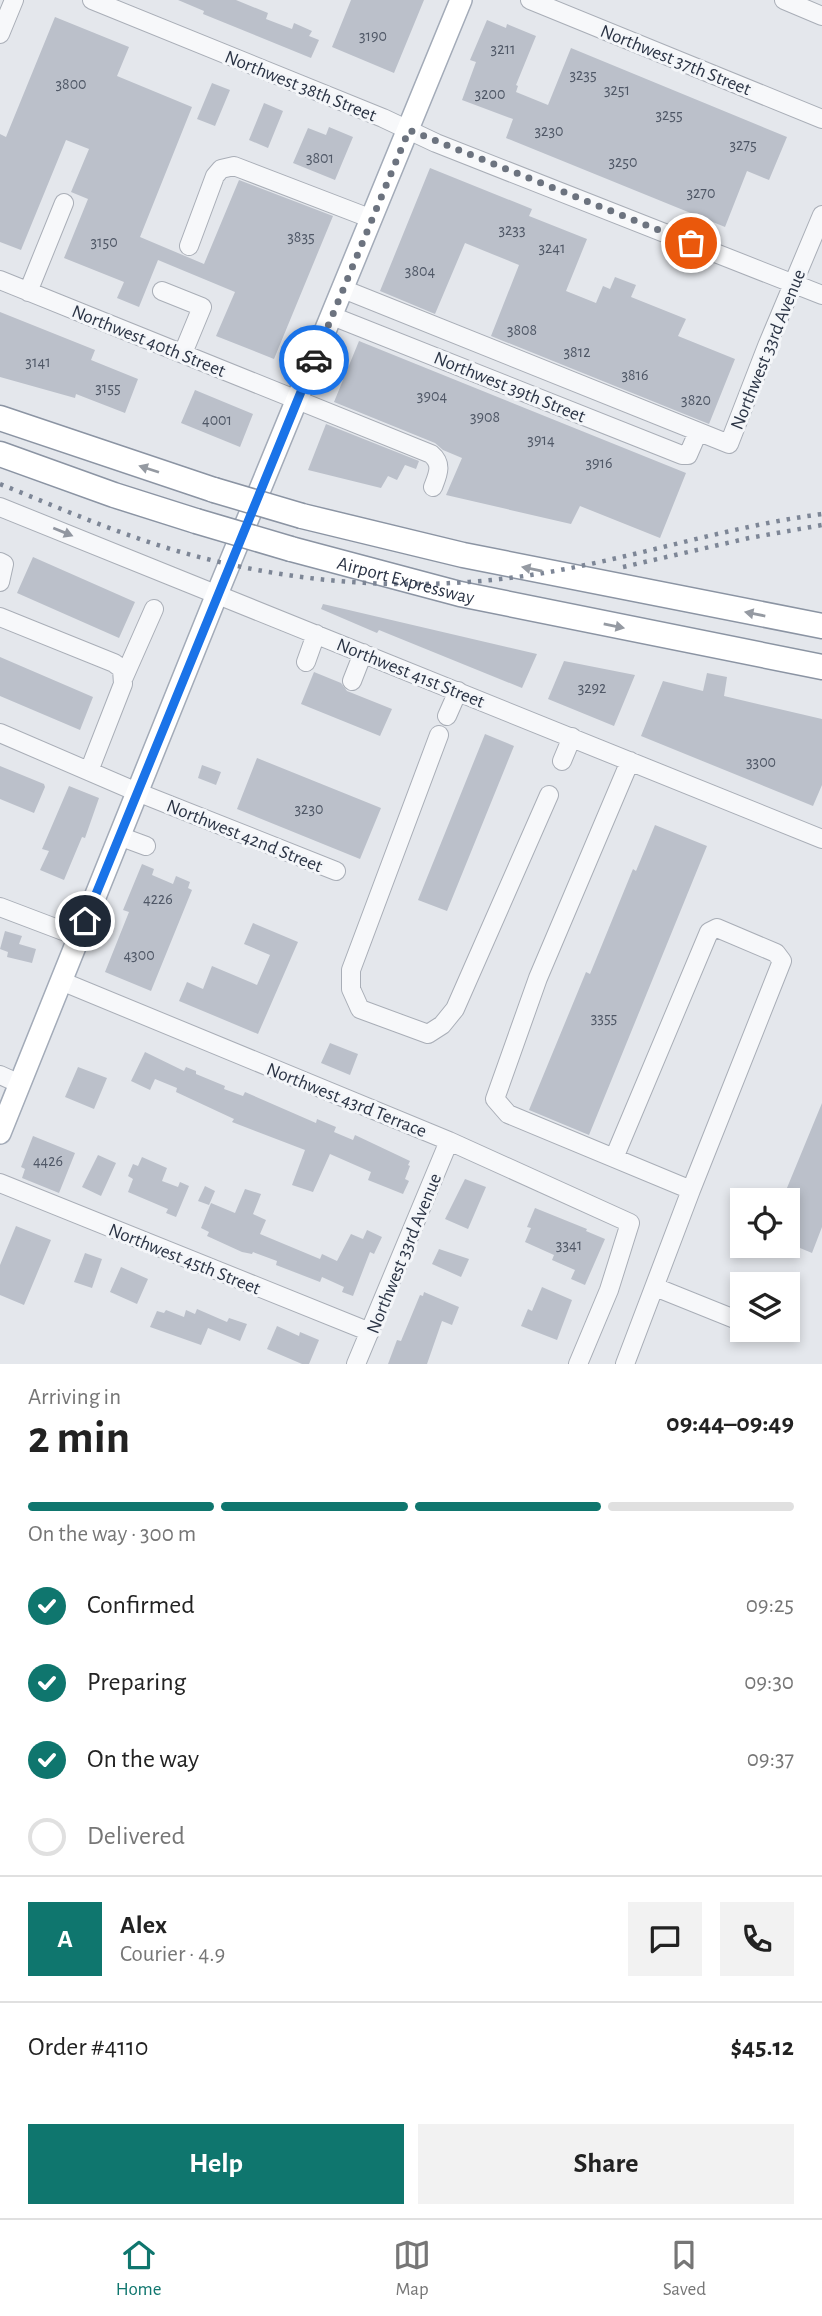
<!DOCTYPE html>
<html lang="en">
<head>
<meta charset="utf-8">
<style>
	body { margin:0; font-family:"Alegreya Sans",sans-serif; background:#f2f2f2; color:#222; height:100vh; display:flex; flex-direction:column; font-size:26px; white-space:nowrap }
	* { box-sizing:border-box; margin:0 }
	p { font-size:23px; color:#767676 }
	.icon { flex:none; width:38px; height:38px; fill:none; stroke:currentColor; stroke-width:2; stroke-linecap:round; stroke-linejoin:round }
	.map { position:relative; height:1364px; overflow:hidden }
	.side { display:flex; flex-direction:column; background:#fff; flex:1 }
	.side>* { flex:none }
	.fabs { position:absolute; left:730px; top:1188px; display:grid; gap:14px }
	.fabs a { display:grid; place-items:center; width:70px; height:70px; border-radius:0px; background:#fff; box-shadow:0 4px 10px #0003; font-size:35px }
	.pin { position:absolute; display:grid; place-items:center; width:60px; height:60px; color:#fff; margin:-30px; border:4px solid #fff; border-radius:50%; box-shadow:0 2px 7px #0007 }
	.courier { position:absolute; display:grid; place-items:center; width:70px; height:70px; margin:-35px; border:5px solid #1a73e8; border-radius:50%; background:#fff; color:#222; box-shadow:0 2px 9px #0007 }
	.summary em { font-style:normal; font-weight:700 }
	.summary div { display:flex; flex-direction:column-reverse }
	.summary { display:flex; align-items:center; justify-content:space-between; height:119px; padding:0 28px }
	h1 { font-size:46px; font-weight:700; line-height:52px }
	.bar { display:grid; grid-template-columns:repeat(4,1fr); gap:10px 7px; align-content:center; height:84px; padding:0 28px }
	.bar i { height:9px; border-radius:5px; background:#e0e0e0 }
	.bar .active { background:#0f766e }
	.bar p { grid-column:span 4 }
	.line { display:flex; align-items:center; gap:18px; padding:0 28px; border-top:2px solid #e0e0e0 }
	.line div { flex:1 }
	.round { display:grid; place-items:center; flex:none; width:74px; height:74px; border-radius:0px; background:#f2f2f2 }
	ol { padding:0 28px; list-style:none }
	li { display:flex; align-items:center; gap:21px; height:77px }
	li p { margin-inline-start:auto }
	li .icon { padding:7px; border-radius:50%; background:#0f766e; color:#fff; stroke-width:4 }
	li:last-child { color:#767676 }
	li i { width:38px; height:38px; border:4px solid #e0e0e0; border-radius:50% }
	.cta { display:flex; gap:14px; margin-top:auto; padding:14px 28px }
	.cta a { flex:1; height:80px; border-radius:0px; background:#0f766e; color:#fff; font-size:28px; font-weight:700; line-height:80px; text-align:center }
	.cta a+a { background:#f2f2f2; color:#222 }
	.tab-bar { display:flex; justify-content:space-around; align-items:center; height:98px; border-top:2px solid #e0e0e0; background:#fff; font-size:19px; color:#767676 }
	.tab-bar a { display:grid; justify-items:center; gap:4px }
	.tab-bar .active { color:#0f766e }
	.map>svg:first-child { display:block }
	.building { fill:#bbc0ca }
	.lines { fill:none; stroke-linecap:round; stroke-linejoin:round }
	.minor-casing { stroke:#a9aeb7; stroke-width:20 }
	.major-casing { stroke:#a3abb8; stroke-width:24 }
	.highway-casing { stroke:#8b94a3; stroke-width:27 }
	.minor { stroke:#f7f8fa; stroke-width:18 }
	.major { stroke:#fff; stroke-width:21 }
	.highway { stroke:#fff; stroke-width:24 }
	.rail { stroke:#7d8696; stroke-width:4.5; stroke-dasharray:3.5 7; stroke-linecap:butt }
	.highway-bridge-casing { stroke:#8b94a3; stroke-width:27; stroke-linecap:butt }
	.highway-bridge { stroke:#fff; stroke-width:24 }
	.oneway { fill:#959aa2 }
	.oneway2 { fill:#9196a0 }
	.done { stroke:#6c737f; stroke-width:7; stroke-dasharray:0 12.6 }
	.route { stroke:#1a73e8; stroke-width:9 }
	.labels { text-anchor:middle; stroke-width:6; stroke-linejoin:round; paint-order:stroke }
	.number-label { font-size:16px; fill:#4f5766 }
	.street-label { font-size:19px; fill:#2b3445; stroke:#f4f6f9 }
</style>
</head>
<body>
<div class="map">
<svg width="822" height="1364" viewBox="0 0 822 1364">
	<rect width="100%" height="100%" fill="#e4e7ec"/>
	<path class="building" d="M178 0H236L268 13 266 19 292 29 294 23 312 31 309 36 319 40 311 58 203 14 204 11Z
		M351 0H424L394 73 332 47Z
		M55 17 129 47 117 76 192 107 140 237 204 264 239 180 333 216 274 359 216 336 235 292 158 260 139 307 117 298 124 282 64 258 88 199 71 192 89 149 66 140 21 250 0 242V134L6 137Z
		M487 20 506 28 507 24 536 36 516 85 518 86 516 92 548 105 571 48 787 137 769 180 747 171 725 227 506 138 513 119 462 100 476 62 470 60Z
		M212 83 230 90 215 126 197 119Z
		M264 103 283 111 268 148 249 140Z
		M329 127 353 137 335 180 293 163 308 128 326 135Z
		M430 168 532 209 529 216 587 239 566 291 596 303 603 286 610 289 615 277 636 285 631 297 686 319 678 336 735 359 709 424 491 336 519 265 465 243 435 314 380 291Z
		M0 312 95 350 91 360 138 379 125 413 76 394 75 398 0 377Z
		M359 341 686 473 660 538 580 506 571 524 446 495 462 458 443 450 435 443 334 402Z
		M195 390 253 414 240 447 181 423Z
		M326 424 419 461 416 469 405 465 397 480 388 476 381 488 308 470Z
		M33 557 135 602 119 638 17 593Z
		M323 604 537 654 522 688 379 630 377 633 321 609Z
		M0 657 93 697 80 730 0 696Z
		M564 661 635 675 614 726 548 699Z
		M314 672 341 683 347 691 392 709 380 736 301 704Z
		M707 673 727 677 724 696 822 719V785L813 806 641 736 663 681 703 691Z
		M485 734 514 746 447 911 418 900Z
		M257 758 381 808 360 859 237 809Z
		M202 765 221 772 216 785 198 778Z
		M0 766 44 784 45 787 34 813 0 799Z
		M69 786 99 798 85 838 82 837 64 880 40 870 49 851 42 849Z
		M655 825 707 846 589 1135 529 1110 586 972 590 974 633 869 636 871Z
		M142 864 154 869 152 875 173 884 176 876 190 882 188 888 192 890 151 991 105 972 129 912 123 910Z
		M253 923 298 942 258 1034 179 1001 187 982 203 989 212 966 257 985 270 955 244 944Z
		M5 931 22 936 19 944 36 949 32 963 7 957 8 952 0 949Z
		M330 1043 358 1054 350 1075 321 1063Z
		M145 1052 184 1071 186 1067 196 1071V1074L225 1086 224 1089 243 1096 245 1092 316 1123 317 1119 336 1127 334 1132 353 1140 355 1135 410 1161 408 1165 410 1166 405 1179 409 1181 403 1194 368 1180 371 1172 330 1154 313 1192 292 1185 305 1150 232 1122 234 1119 176 1092 177 1088 155 1079 150 1090 131 1081Z
		M78 1067 107 1078 94 1109 65 1097Z
		M822 1103V1227L812 1253 788 1243V1200H782Z
		M33 1136 75 1153 59 1193 22 1178 25 1169 21 1167Z
		M98 1155 116 1163 101 1196 82 1187Z
		M142 1157 167 1168 162 1181 178 1187 180 1182 189 1186 176 1217 166 1213 168 1209 128 1192 133 1179 128 1176 133 1164 138 1166Z
		M465 1179 486 1187 468 1229 445 1219Z
		M205 1186 215 1191 209 1205 198 1201Z
		M245 1189 261 1194 253 1214 266 1220 260 1234 320 1259 322 1254 337 1261 351 1234 363 1239 367 1230 382 1237 374 1254 370 1252 353 1296 342 1292 344 1287 322 1277 320 1282 276 1265 277 1261 253 1252 252 1254 242 1252 207 1236 209 1232 201 1228 211 1203 235 1213Z
		M535 1208 587 1229 586 1231 605 1239 585 1285 571 1279 575 1270 552 1260 554 1255 525 1242 531 1228 527 1227Z
		M16 1226 51 1240 24 1305 0 1295V1265Z
		M439 1249 469 1259 461 1277 432 1264Z
		M85 1253 102 1259 92 1288 74 1282Z
		M121 1267 148 1279 137 1304 110 1292Z
		M542 1287 572 1300 557 1340 521 1326 528 1309 532 1311Z
		M424 1292 459 1307 452 1325 442 1321 427 1364H388L397 1340 401 1341 420 1295 423 1296Z
		M197 1309 227 1322 229 1318 247 1324 240 1341 208 1328 201 1345 150 1327 157 1311 164 1313 166 1310 184 1317 186 1310 195 1314Z
		M277 1326 299 1336 300 1332 319 1340 309 1364H302L267 1349Z"/>
	<g class="lines">
		<g class="minor-casing">
			<path id="minor" d="M92 0 383 118 436 143 822 295
				M530 0 822 119
				M784 0 822 16
				M0 34 14 0
				M189 246 215 176 221 169 234 166 372 219
				M0 280 431 454C443 464 438 474 433 487
				M343 289 729 444 767 346 822 215
				M162 291 202 307 183 353
				M28 292 64 203
				M332 316 682 455H688L698 432
				M0 507 822 839
				M0 562 4 564 0 582
				M0 617 114 663 122 669 123 684 89 771
				M306 662 316 634
				M124 677 154 609
				M352 681 363 653
				M447 716 458 691
				M0 733 137 792 336 871
				M439 735 351 970V989L360 1009 428 1034 442 1025 455 1009 549 795
				M562 761 572 737
				M119 836 146 846
				M0 907 79 937
				M61 981 449 1141 630 1223 609 1290 578 1364
				M0 1075 20 1084
				M614 1158 709 932 717 928 776 953 782 961 691 1190 508 1114 495 1099 538 978 630 761
				M0 1183 370 1332
				M655 1287 742 1322
				M763 1330 766 1331
				M356 1364 449 1141
				M625 1364 691 1190"/>
		</g>
		<g class="major-casing">
			<path id="major" d="M0 1133 217 594 461 0"/>
		</g>
		<g class="highway-casing">
			<g id="highway">
				<path d="M0 418 214 490"/>
				<path d="M0 454 114 495 196 521"/>
				<path d="M302 516 463 555 822 626"/>
				<path id="s1" d="M291 549 460 594 822 667"/>
			</g>
		</g>
		<use href="#minor" class="minor"/>
		<use href="#major" class="major"/>
		<use href="#highway" class="highway"/>
		<path class="rail" d="M0 484C57 507 114 532 174 550 289 584 412 593 531 575 629 560 724 527 822 514
			M623 567 749 538 822 525"/>
		<g class="highway-bridge-casing">
			<path id="highway-bridge" d="M214 490 302 516
				M196 521 291 549"/>
		</g>
		<use href="#highway-bridge" class="highway-bridge"/>
	</g>
	<defs><path id="oneway-solid" d="M-6-.8H1V-3.2L6.5 0L1 3.2V.8H-6Z" transform="scale(1.75)"/></defs>
	<g class="oneway">
		<use href="#oneway-solid" transform="translate(149 469) rotate(-162)"/>
		<use href="#oneway-solid" transform="translate(532 569) rotate(-168)"/>
		<use href="#oneway-solid" transform="translate(755 614) rotate(-169)"/>
		<use href="#oneway-solid" transform="translate(614 626) rotate(11)"/>
	</g>
	<use class="oneway2" href="#oneway-solid" transform="translate(63 532) rotate(22)"/>
	<g class="lines">
		<path class="done" d="M314 360 409 130 691 243"/>
		<path class="route" d="M85 921 314 360"/>
	</g>
	<g class="labels">
		<g class="number-label">
			<text x="373" y="41">3190</text>
			<text x="503" y="54">3211</text>
			<text x="583" y="80">3235</text>
			<text x="71" y="89">3800</text>
			<text x="617" y="95">3251</text>
			<text x="490" y="99">3200</text>
			<text x="669" y="120">3255</text>
			<text x="549" y="136">3230</text>
			<text x="743" y="150">3275</text>
			<text x="320" y="163">3801</text>
			<text x="623" y="167">3250</text>
			<text x="701" y="198">3270</text>
			<text x="512" y="235">3233</text>
			<text x="301" y="242">3835</text>
			<text x="104" y="247">3150</text>
			<text x="552" y="253">3241</text>
			<text x="420" y="276">3804</text>
			<text x="522" y="335">3808</text>
			<text x="577" y="357">3812</text>
			<text x="38" y="367">3141</text>
			<text x="635" y="380">3816</text>
			<text x="108" y="393">3155</text>
			<text x="432" y="401">3904</text>
			<text x="696" y="405">3820</text>
			<text x="485" y="422">3908</text>
			<text x="217" y="425">4001</text>
			<text x="541" y="445">3914</text>
			<text x="599" y="468">3916</text>
			<text x="592" y="693">3292</text>
			<text x="761" y="767">3300</text>
			<text x="309" y="814">3230</text>
			<text x="158" y="904">4226</text>
			<text x="139" y="960">4300</text>
			<text x="604" y="1023">3355</text>
			<text x="48" y="1166">4426</text>
			<text x="569" y="1250">3341</text>
		</g>
		<g class="street-label">
			<text transform="translate(676 59) rotate(22)" y="7">Northwest 37th Street</text>
			<text transform="translate(301 85) rotate(22)" y="7">Northwest 38th Street</text>
			<text transform="translate(149 340) rotate(22)" y="7">Northwest 40th Street</text>
			<text transform="translate(767 349) rotate(-68)" y="7">Northwest 33rd Avenue</text>
			<text transform="translate(510 386) rotate(22)" y="7">Northwest 39th Street</text>
			<text dy="7" stroke="none"><textPath href="#s1" startOffset="119">Airport Expressway</textPath></text>
			<text transform="translate(411 672) rotate(22)" y="7">Northwest 41st Street</text>
			<text transform="translate(245 835) rotate(22)" y="7">Northwest 42nd Street</text>
			<text transform="translate(347 1099) rotate(22)" y="7">Northwest 43rd Terrace</text>
			<text transform="translate(403 1253) rotate(-68)" y="7">Northwest 33rd Avenue</text>
			<text transform="translate(185 1258) rotate(22)" y="7">Northwest 45th Street</text>
		</g>
	</g>
</svg>
<div class="fabs">
<a><svg class="icon" aria-label="locate" viewBox="0 0 24 24"><circle cx="12" cy="12" r="6"/><path d="M12 2v4M12 18v4M2 12h4M18 12h4"/></svg></a>
<a><svg class="icon" aria-label="layers" viewBox="0 0 24 24"><path d="M12 4l9 5-9 5-9-5zM3 14l9 5 9-5"/></svg></a>
</div>
<div class="pin" style="left:691px;top:243px;background:#ea580c"><svg class="icon" aria-label="bag" viewBox="0 0 24 24"><path d="M5 8h14l-1 12H6zM9 8a3 3 0 0 1 6 0"/></svg></div>
<div class="pin" style="left:85px;top:921px;background:#1f2937"><svg class="icon" aria-label="home" viewBox="0 0 24 24"><path d="M3 11l9-7 9 7M6 9v11h12V9"/></svg></div>
<div class="courier" style="left:314px;top:360px"><svg class="icon" aria-label="car" viewBox="0 0 24 24"><path d="M5 17H2v-5l4-1 3-4h7l3 4 3 1v5h-3M9 17h6M6 11h13"/><circle cx="7" cy="17" r="2"/><circle cx="17" cy="17" r="2"/></svg></div>
</div>
<section class="side">
<div class="summary"><div><h1>2 min</h1><p>Arriving in</p></div><em>09:44–09:49</em></div>
<div class="bar"><i class="active"></i><i class="active"></i><i class="active"></i><i></i><p>On the way · 300 m</p></div>
<ol>
<li><svg class="icon" aria-label="check" viewBox="0 0 24 24"><path d="M5 12l5 5 9-10"/></svg>Confirmed<p>09:25</p></li>
<li><svg class="icon" aria-label="check" viewBox="0 0 24 24"><path d="M5 12l5 5 9-10"/></svg>Preparing<p>09:30</p></li>
<li><svg class="icon" aria-label="check" viewBox="0 0 24 24"><path d="M5 12l5 5 9-10"/></svg>On the way<p>09:37</p></li>
<li><i></i>Delivered</li>
</ol>
<div class="line" style="height:126px"><b class="round" style="background:#0f766e;color:#fff">A</b><div><b>Alex</b><p>Courier · 4.9</p></div><a class="round"><svg class="icon" aria-label="chat" viewBox="0 0 24 24"><path d="M4 5h16v11H9l-5 4z"/></svg></a><a class="round"><svg class="icon" aria-label="phone" viewBox="0 0 24 24"><path d="M5 4h4l2 5-3 2q2 4 5 5l2-3 5 2v4C11 20 4 13 5 4z"/></svg></a></div>
<div class="line" style="height:91px"><div>Order #4110</div><b>$45.12</b></div>
<div class="cta"><a>Help</a><a>Share</a></div>
</section>
<nav class="tab-bar">
<a class="active"><svg class="icon" aria-label="home" viewBox="0 0 24 24"><path d="M3 11l9-7 9 7M6 9v11h12V9"/></svg>Home</a>
<a><svg class="icon" aria-label="map" viewBox="0 0 24 24"><path d="M3 6l6-2 6 2 6-2v14l-6 2-6-2-6 2zM9 4v14M15 6v14"/></svg>Map</a>
<a><svg class="icon" aria-label="saved" viewBox="0 0 24 24"><path d="M7 4h10v16l-5-4-5 4z"/></svg>Saved</a>
</nav>
</body>
</html>
